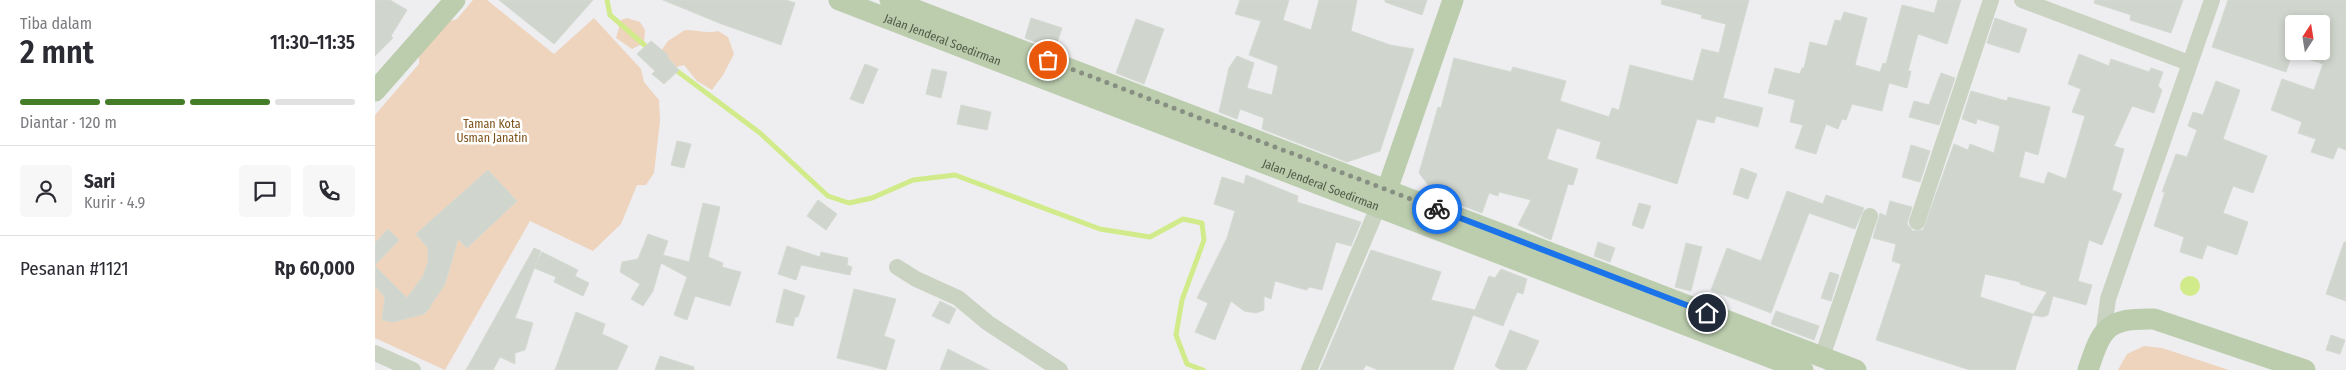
<!DOCTYPE html>
<html lang="id">
<head>
<meta charset="utf-8">
<style>
	body { margin:0; font-family:"Fira Sans Condensed",sans-serif; background:#f7f7f7; color:#2b2b33; height:100vh; display:flex; flex-direction:column; font-size:19px; white-space:nowrap }
	* { box-sizing:border-box; margin:0 }
	p { font-size:16px; color:#7c7c81 }
	.icon { flex:none; width:28px; height:28px; fill:none; stroke:currentColor; stroke-width:2; stroke-linecap:round; stroke-linejoin:round }
	.map { position:relative; flex:1; overflow:hidden }
	.details { display:flex; flex-direction:column; background:#fff; width:375px }
	.details>* { flex:none }
	.needle { width:32px; rotate:12deg }
	.fabs { position:absolute; left:1910px; top:15px; display:grid; gap:10px }
	.fabs a { display:grid; place-items:center; width:45px; height:45px; border-radius:5px; background:#fff; box-shadow:0 2px 8px #0003; font-size:25px }
	.pin { position:absolute; display:grid; place-items:center; width:42px; height:42px; color:#fff; margin:-21px; border:2px solid #fff; border-radius:50%; box-shadow:0 1px 5px #0007 }
	.courier { position:absolute; display:grid; place-items:center; width:50px; height:50px; margin:-25px; border:4px solid #1a73e8; border-radius:50%; background:#fff; color:#222; box-shadow:0 1px 6px #0007 }
	.overview em { font-style:normal; font-weight:600 }
	.overview div { display:flex; flex-direction:column-reverse }
	.overview { display:flex; align-items:center; justify-content:space-between; height:85px; padding:0 20px }
	h1 { font-size:32px; font-weight:600; line-height:38px }
	.bar { display:grid; grid-template-columns:repeat(4,1fr); gap:8px 5px; align-content:center; height:60px; padding:0 20px }
	.bar i { height:6px; border-radius:4px; background:#e1e1e2 }
	.bar .selected { background:#457c28 }
	.bar p { grid-column:span 4 }
	.line { display:flex; align-items:center; gap:12px; padding:0 20px; border-top:1px solid #e1e1e2 }
	.line div { flex:1 }
	.round { display:grid; place-items:center; flex:none; width:52px; height:52px; border-radius:5px; background:#f7f7f7 }
	main { display:flex; flex:1; min-height:0 }
	.map>svg:first-child { display:block }
	.green { fill:#eed3bd }
	.water { fill:#d1eb8b }
	.lines { fill:none; stroke-linecap:round; stroke-linejoin:round }
	.stream { stroke:#d1eb8b; stroke-width:5 }
	.building { fill:#d0d6cd; stroke:#d4dad2; fill-rule:evenodd }
	.minor { stroke:#cad3c2; stroke-width:16 }
	.major { stroke:#bccdae; stroke-width:21 }
	.done { stroke:#878e82; stroke-width:5; stroke-dasharray:0 9 }
	.route { stroke:#1a73e8; stroke-width:6 }
	.labels { text-anchor:middle; stroke-width:5; stroke-linejoin:round; paint-order:stroke }
	.street-label { font-size:12px; fill:#505b47; stroke:#fff }
	.park-label { font-size:12px; fill:#7c5018; stroke:#fff }
</style>
</head>
<body>
<main>
<section class="details">
<div class="overview"><div><h1>2 mnt</h1><p>Tiba dalam</p></div><em>11:30–11:35</em></div>
<div class="bar"><i class="selected"></i><i class="selected"></i><i class="selected"></i><i></i><p>Diantar · 120 m</p></div>
<div class="line" style="height:90px"><a class="round"><svg class="icon" aria-label="person" viewBox="0 0 24 24"><circle cx="12" cy="8" r="4"/><path d="M4 21q1-7 8-7t8 7"/></svg></a><div><b>Sari</b><p>Kurir · 4.9</p></div><a class="round"><svg class="icon" aria-label="chat" viewBox="0 0 24 24"><path d="M4 5h16v11H9l-5 4z"/></svg></a><a class="round"><svg class="icon" aria-label="phone" viewBox="0 0 24 24"><path d="M5 4h4l2 5-3 2q2 4 5 5l2-3 5 2v4C11 20 4 13 5 4z"/></svg></a></div>
<div class="line" style="height:65px"><div>Pesanan #1121</div><b>Rp 60,000</b></div>
</section>
<div class="map">
<svg width="1971" height="370" viewBox="0 0 1971 370">
	<rect width="100%" height="100%" fill="#eeeef1"/>
	<path class="green" d="M98 0H112L179 54 219 18 266 69 269 82 284 100 285 121 279 173 271 185H262L246 224 218 251 155 221 70 370 0 338V115L44 64V51L65 24 82 19Z
		M252 18 265 22 270 30 269 43 257 49 241 38 246 20Z
		M310 30C321 30 334 34 343 31L353 37 359 54 348 75 337 90 322 81 309 65 297 68 286 51 293 41Z
		M1769 346 1787 348 1854 370H1743L1752 354Z"/>
	<path class="water" d="M1805 286a10 10 0 1 1 20 0a10 10 0 1 1-20 0Z"/>
	<g class="lines">
		<path class="stream" d="M232 0 235 15 274 49
			M298 68 385 133 453 196 474 203 497 198 538 180 580 175 725 229 775 237 808 219 827 223 829 240 807 300 801 335 812 364 828 370"/>
	</g>
	<path class="building" d="M0 0H15L32 10 16 36 18 38 0 56Z
		M124 0H218L179 44Z
		M288 0H411L420 3 406 45 344 23Z
		M865 0H914L908 20 936 30 944 0H982L976 31 1015 45 1039 49 1005 151 972 162 887 129 889 118 865 109 862 119 844 112 854 68 862 56 879 63 872 88 897 95 903 66 874 55 886 21 860 14Z
		M1010 0H1052L1047 15 1010 2Z
		M1287 0H1374L1348 98 1388 108 1383 127 1341 116 1339 123 1322 119 1302 184 1221 158 1226 142 1182 128 1172 159 1203 169 1198 185 1193 184 1176 240 1143 225 1156 200 1124 192 1123 196 1114 193 1107 213 1062 196 1044 173 1063 107 1066 108 1079 58 1136 72 1138 67 1191 81 1185 101 1234 117 1237 108 1244 110 1255 65 1318 81 1327 49 1344 53 1351 24 1326 18 1327 15 1286 4Z
		M1563 0H1586L1572 44 1543 34 1533 71H1536L1532 88 1514 83 1507 111 1477 104 1471 120 1467 119 1463 129 1451 124 1441 154 1420 148 1428 125 1415 122 1420 100 1393 93 1400 68 1425 74 1427 68H1429L1435 42 1452 46 1460 20 1466 21 1469 12 1492 18 1480 65 1505 72 1508 63 1511 64 1527 5 1559 13Z
		M1720 0H1808L1796 33 1755 20 1756 15 1719 3Z
		M1853 0H1971V150L1963 147 1958 159 1936 152 1941 139 1923 133 1927 122 1896 110 1907 79 1939 90 1948 64 1917 54 1911 72 1837 47ZM1919 24H1946V51H1918Z
		M656 18 687 28 680 49 650 38Z
		M1620 18 1652 29 1644 53 1612 43Z
		M761 19 789 29 769 84 741 73Z
		M276 41 293 55 292 57 304 70 289 84 277 74 280 71 262 54Z
		M1704 54 1734 66 1736 59 1774 72 1776 68 1788 72 1783 86 1787 90 1779 113 1757 106 1739 146 1749 149 1737 190 1747 194 1727 245 1714 240 1703 281 1717 285 1711 305 1678 296 1673 315 1668 317 1658 315 1672 292 1645 284V282L1610 274 1605 297 1658 314 1640 370H1595L1501 340 1526 264 1517 261 1521 244 1498 238 1505 213 1511 216 1515 201 1537 207 1532 224 1538 231 1548 230 1579 144 1593 150 1595 144 1619 153 1625 126 1602 119 1601 124 1587 119 1596 91 1632 101 1633 97 1675 107 1663 155 1650 151 1644 177 1669 184 1673 172 1691 179 1710 116 1697 112 1706 89 1693 84Z
		M490 64 503 69 488 104 475 99Z
		M557 69 572 72 566 98 551 94Z
		M1566 73 1580 78 1564 125 1534 117 1539 101 1554 105Z
		M1841 81 1865 90 1848 139 1892 156 1878 193 1858 186 1848 213 1873 222 1862 255 1832 245 1827 259 1805 252 1809 237 1779 226 1790 192H1787L1801 154 1812 157 1822 130 1813 126 1818 112 1828 115Z
		M586 105 616 112 612 130 582 124Z
		M302 141 316 144 309 168 296 165Z
		M1536 145 1555 151 1545 182 1527 177Z
		M1366 168 1382 174 1373 199 1358 194Z
		M113 170 142 201 92 248 83 239 70 284 55 306 56 307 49 314 18 322 7 320 10 297 0 286V266L32 298 48 276 53 262V248L41 234Z
		M871 175 923 196 922 202 986 222 976 246 961 242 947 290 935 287 931 290 900 281 896 299 889 296V310L881 313 869 311 856 301 840 340 820 332 833 303 822 298 852 238 860 211 839 204 847 177 869 184Z
		M1412 191 1448 204 1451 195 1489 208 1480 229 1434 213 1396 313 1336 290 1352 248 1386 261Z
		M443 200 462 214 451 230 432 216Z
		M328 203 345 207 333 257 348 263 347 267 366 272 355 306 320 296 312 320 299 315 312 277 286 263 278 291 268 306 256 299 265 284 245 272 247 262 263 259 273 234 293 241 288 255 314 262Z
		M1264 203 1276 206 1268 229 1257 225Z
		M13 229 24 240 0 265V243Z
		M1223 242 1240 248 1235 262 1219 256Z
		M1969 242H1971V301L1951 294Z
		M1311 243 1327 247 1316 291 1300 287Z
		M412 246 445 257 446 252 473 258 472 265 477 267 475 275 426 265 421 280 403 274Z
		M159 248 166 251 140 318 158 323 150 350 140 353V364L125 357 118 370H91Z
		M996 250 1066 272 1056 300 1100 310 1114 276 1120 278 1126 269 1152 279 1148 294 1142 292 1128 326 1098 315 1078 370H1003L991 365 988 370H945Z
		M167 252 203 270 200 276 214 283 208 296 179 282 181 277 159 268Z
		M1455 272 1464 275 1456 301 1446 298Z
		M409 289 430 296 423 317H420L418 326 401 322Z
		M479 289 521 299 509 336 520 340 511 370 462 358Z
		M565 301 581 309 574 324 557 316Z
		M1401 311 1444 326 1439 340 1396 324Z
		M201 312 230 324 227 334 253 346 242 370H180Z
		M1135 330 1164 341 1151 370H1126L1120 366Z
		M1956 335 1970 340 1965 354 1951 350Z
		M573 349 614 370H565Z
		M285 356 319 367V370H280Z"/>
	<g class="lines">
		<path class="minor" d="M1647 0 1814 63
			M1542 222 1616 0
			M522 267 541 279 583 298 613 323 685 370
			M1729 329 1733 299 1837 0
			M0 353 38 370
			M1447 357 1495 216
			M934 370 1003 207"/>
		<g class="major">
			<path id="s1" d="M464 0 1428 370"/>
			<path d="M515 0 1481 370"/>
			<path d="M0 91 80 0"/>
			<path d="M1012 190 1078 0"/>
			<path d="M1713 370C1727 328 1731 318 1779 319L1930 370"/>
		</g>
	</g>
	<g class="lines">
		<path class="done" d="M673 60 1062 209"/>
		<path class="route" d="M1062 209 1332 313"/>
	</g>
	<g class="labels">
		<g class="street-label">
			<text dy="4" stroke="none"><textPath href="#s1" startOffset="111">Jalan Jenderal Soedirman</textPath></text>
			<text dy="4" stroke="none"><textPath href="#s1" startOffset="516">Jalan Jenderal Soedirman</textPath></text>
		</g>
		<g class="park-label">
			<text x="117" y="128">Taman Kota<tspan x="117" dy="14">Usman Janatin</tspan></text>
		</g>
	</g>
</svg>
<div class="fabs">
<a><svg class="needle" viewBox="-14 -14 28 28"><path d="M0-13l5 13h-10z" fill="#e53935"/><path d="M0 13l5-13h-10z" fill="#7c7c81"/></svg></a>
</div>
<div class="pin" style="left:673px;top:60px;background:#ea580c"><svg class="icon" aria-label="bag" viewBox="0 0 24 24"><path d="M5 8h14l-1 12H6zM9 8a3 3 0 0 1 6 0"/></svg></div>
<div class="pin" style="left:1332px;top:313px;background:#1f2937"><svg class="icon" aria-label="home" viewBox="0 0 24 24"><path d="M3 11l9-7 9 7M6 9v11h12V9"/></svg></div>
<div class="courier" style="left:1062px;top:209px"><svg class="icon" aria-label="bike" viewBox="0 0 24 24"><circle cx="6" cy="16" r="4"/><circle cx="18" cy="16" r="4"/><path d="M6 16l4-8h5l3 8M10 8l3 8H6M13 5h3"/></svg></div>
</div>
</main>
</body>
</html>
